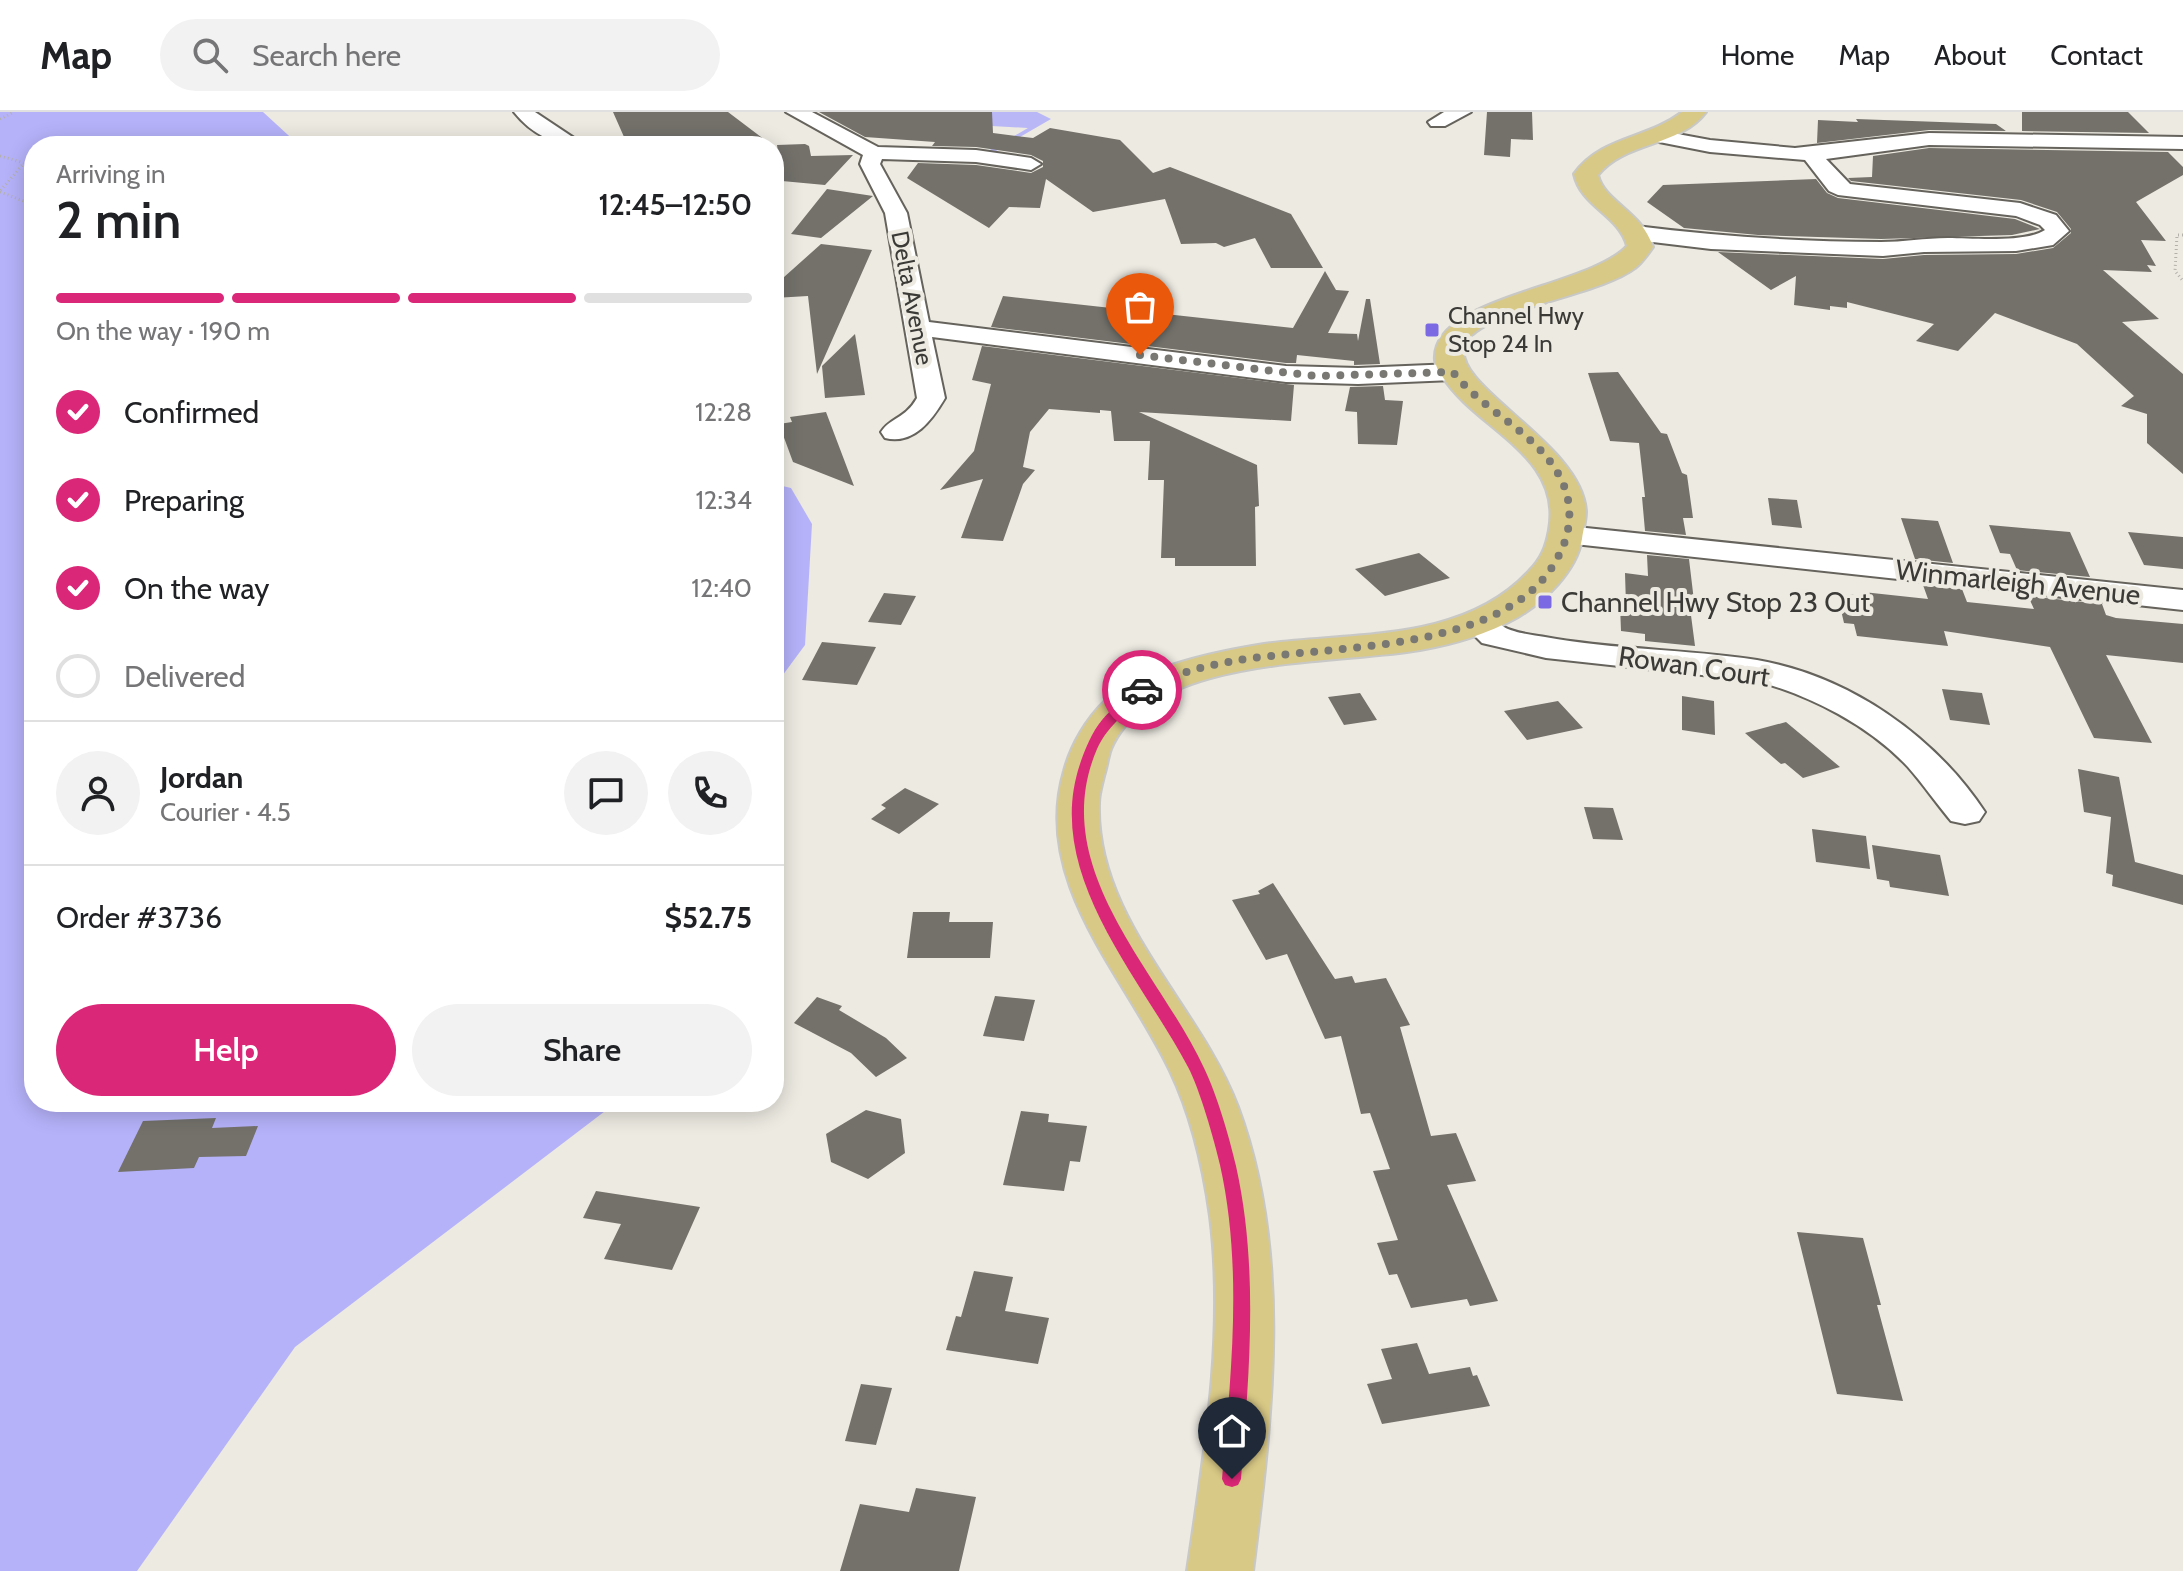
<!DOCTYPE html>
<html lang="en">
<head>
<meta charset="utf-8">
<style>
	body { margin:0; font-family:Cabin,sans-serif; background:#f2f2f2; color:#202124; height:100vh; display:flex; flex-direction:column; font-size:30px; white-space:nowrap }
	* { box-sizing:border-box; margin:0 }
	p { font-size:26px; color:#757577 }
	.icon { flex:none; width:44px; height:44px; fill:none; stroke:currentColor; stroke-width:2; stroke-linecap:round; stroke-linejoin:round }
	.map { position:relative; flex:1; overflow:hidden }
	.panel { position:absolute; left:24px; top:24px; width:760px; height:976px; display:flex; flex-direction:column; background:#fff; border-radius:32px; box-shadow:0 4px 20px #0003 }
	.panel>* { flex:none }
	.pin { position:absolute; display:grid; place-items:center; width:68px; height:68px; color:#fff; margin:-82px -34px; border-radius:50% 50% 50% 0; rotate:-45deg; box-shadow:0 0 8px #0007 }
	.pin .icon { rotate:45deg }
	.courier { position:absolute; display:grid; place-items:center; width:80px; height:80px; margin:-40px; border:6px solid #db2777; border-radius:50%; background:#fff; color:#222; box-shadow:0 2px 10px #0007 }
	.headline em { font-style:normal; font-weight:600 }
	.headline div { display:flex; flex-direction:column-reverse }
	.headline { display:flex; align-items:center; justify-content:space-between; height:136px; padding:0 32px }
	h1 { font-size:52px; font-weight:600; line-height:60px }
	.bar { display:grid; grid-template-columns:repeat(4,1fr); gap:12px 8px; align-content:center; height:96px; padding:0 32px }
	.bar i { height:10px; border-radius:6px; background:#e0e0e0 }
	.bar .active { background:#db2777 }
	.bar p { grid-column:span 4 }
	.line { display:flex; align-items:center; gap:20px; padding:0 32px; border-top:2px solid #e0e0e0 }
	.line div { flex:1 }
	.round { display:grid; place-items:center; flex:none; width:84px; height:84px; border-radius:42px; background:#f2f2f2 }
	ol { padding:0 32px; list-style:none }
	li { display:flex; align-items:center; gap:24px; height:88px }
	li p { margin-inline-start:auto }
	li .icon { padding:8px; border-radius:50%; background:#db2777; color:#fff; stroke-width:4 }
	li:last-child { color:#757577 }
	li i { width:44px; height:44px; border:4px solid #e0e0e0; border-radius:50% }
	.button { display:flex; gap:16px; margin-top:auto; padding:16px 32px }
	.button a { flex:1; height:92px; border-radius:48px; background:#db2777; color:#fff; font-size:32px; font-weight:600; line-height:92px; text-align:center }
	.button a+a { background:#f2f2f2; color:#202124 }
	header { display:flex; align-items:center; gap:48px; box-sizing:border-box; height:112px; padding:0 40px; background:#fff; border-bottom:2px solid #e0e0e0 }
	header strong { font-size:38px }
	nav { display:flex; gap:44px; margin-inline-start:auto; font-size:28px }
	.search { width:560px; height:72px; background:#f2f2f2; display:flex; align-items:center; gap:20px; box-sizing:border-box; padding:0 28px; border-radius:44px; color:#757577; font-size:30px }
	.map>svg:first-child { display:block }
	.green { fill:#bab7f6 }
	.forest { fill:#b6b2fa }
	.building { fill:#73716a }
	.lines { fill:none; stroke-linecap:round; stroke-linejoin:round }
	.minor-casing { stroke:#65635c; stroke-width:4 }
	.major-casing { stroke:#c8c8c7; stroke-width:4 }
	.path { stroke:#b3b1aa; stroke-width:3; stroke-dasharray:1 3; stroke-linecap:butt }
	.minor { fill:#fff; fill-rule:evenodd }
	.major { fill:#d9c986; fill-rule:evenodd }
	.route { fill:#db2777 }
	.done { stroke:#797872; stroke-width:8; stroke-dasharray:0 14.4 }
	.poi-dot { fill:#7b69e4; stroke:#eceae1; stroke-width:3 }
	.labels { text-anchor:middle; stroke-width:8; stroke-linejoin:round; paint-order:stroke }
	.far-street-label { font-size:24px; fill:#3b3a37; stroke:#eceae1 }
	.far-poi-label { font-size:24px; fill:#3b3a37; stroke:#eceae1; text-anchor:start }
	.street-label { font-size:28px; fill:#3b3a37; stroke:#eceae1 }
	.poi-label { font-size:28px; fill:#3b3a37; stroke:#eceae1; text-anchor:start }
</style>
</head>
<body>
<header>
<strong>Map</strong>
<div class="search"><svg class="icon" aria-label="search" viewBox="0 0 24 24"><circle cx="10" cy="10" r="6"/><path d="M15 15l6 6"/></svg>Search here</div>
<nav><a>Home</a><a>Map</a><a>About</a><a>Contact</a></nav>
</header>
<div class="map">
<svg width="2183" height="1459" viewBox="0 0 2183 1459">
	<rect width="100%" height="100%" fill="#eceae1"/>
	<path class="green" d="M955 0H1037L1051 7 996 39H988L1028 16 974 13Z"/>
	<path class="forest" d="M0 0H263L300 34H34V990H617L295 1235 137 1459H0Z
		M774 372 791 376 812 412 805 533 774 575Z"/>
	<path class="building" d="M613 0H728L773 34H628Z
		M819 0H992L993 21 1033 26 1050 16 1120 28 1153 61 1170 55 1291 102 1323 156H1271L1255 126 1224 135 1216 131 1181 132 1165 87 1093 100 1046 67 1040 96 1009 95 989 116 907 66 918 51 976 53 1031 61 1043 55V49L1031 43 976 35 932 34 935 30 865 25Z
		M1487 0H1532L1533 28 1511 27 1510 45 1484 43Z
		M2022 0H2128L2149 21 2022 19Z
		M1856 7 1996 12 2006 19 1929 18 1817 31 1818 8 1858 10Z
		M805 32 809 34 811 44 853 43 825 73 782 69 777 33Z
		M1929 36 2168 40 2183 55V63L2136 90 2166 129 2141 128 2156 154 2147 153 2152 160 2103 158 2159 207 2122 210 2183 262V362L2147 331V302L2121 294 2134 284 2077 232 1995 201 1958 239 1916 229 1934 212 1847 190V196L1830 194V198L1794 193 1796 164 1771 178 1718 140 1883 147 1924 143 2016 142 2053 136 2071 121V117L2057 100 2021 88 1851 69 1848 66 1872 65 1873 44Z
		M1816 67 1827 81 1838 86 2015 107 2040 117 2012 123 1881 127 1758 123 1684 116 1647 90 1663 73Z
		M827 77 873 84 821 126 791 122Z
		M821 132 872 138 817 262 808 184 774 186V174Z
		M1325 159 1336 178 1349 179 1328 221 1357 222 1358 229 1366 187H1370L1380 252 1354 253V249L1297 243 1296 251H1286L991 215 1003 184 1293 216Z
		M855 222 865 283 825 286 822 254Z
		M982 234 1294 273 1291 309 1139 300 1257 353 1259 394 1255 395 1256 454H1175V446H1161L1164 368H1148L1150 329H1114L1111 299 1100 298V301L1049 297 1030 320 1023 355 1035 358 1023 372 1003 429 961 426 983 367 940 378 974 339 991 272 972 268Z
		M1618 260 1661 321 1667 322 1682 361 1687 363 1693 406H1683L1686 423 1645 419 1642 385H1645L1639 331 1610 329 1588 261Z
		M1383 274 1385 288 1403 289 1397 333 1358 332 1357 300 1345 299 1350 275Z
		M826 300 854 374 793 350 779 312 792 310 790 305Z
		M1768 386 1797 388 1802 416 1772 413Z
		M1901 406 1938 409 1953 451 1915 447Z
		M1989 413 2070 420 2090 465 2017 458 2010 442 2000 441Z
		M2128 420 2183 425V457L2144 453Z
		M1419 441 1450 466 1385 484 1355 457Z
		M1647 443 1689 447 1694 489 1689 488 1695 534 1645 529V522L1621 519 1620 493H1626L1625 461 1648 464Z
		M1923 473 1962 477 1967 490 2034 497 2028 484 2102 492 2106 503 2116 506 2183 512V551L2106 543 2152 631 2094 626 2050 535 1944 519 1948 534 1857 524 1854 512 1844 511 1837 481 1863 484V480L1928 487Z
		M884 481 916 484 901 513 868 510Z
		M822 530 876 535 857 573 802 568Z
		M1942 577 1982 581 1990 613 1950 608Z
		M1360 581 1377 608 1344 613 1328 585Z
		M1682 584 1714 589 1715 623 1682 618Z
		M1558 589 1583 616 1527 628 1504 599Z
		M1786 610 1840 655 1803 666 1785 651 1781 652 1745 621Z
		M2078 657 2119 665 2135 750 2183 763V793L2112 774 2113 763 2106 761 2111 705 2084 700Z
		M905 676 939 692 899 722 871 707 886 696 881 693Z
		M1584 695 1613 696 1623 728 1593 727Z
		M1812 717 1866 724 1870 757 1816 750Z
		M1872 733 1940 743 1949 784 1890 775 1889 769 1877 767Z
		M1273 771 1335 867 1352 864 1355 871 1386 866 1410 913 1400 915 1431 1024 1456 1021 1476 1069 1447 1073 1498 1189 1470 1194 1467 1187 1411 1196 1397 1162 1389 1163 1377 1131 1398 1128 1373 1059 1390 1057 1370 1001 1361 1002 1341 924 1325 927 1287 842 1266 848 1232 788 1260 782 1258 779Z
		M913 800H950L949 810H993L990 846H907Z
		M995 884 1035 888 1024 929 983 924Z
		M817 885 842 894 839 898 886 926 907 946 876 965 851 941 794 911Z
		M866 998 901 1007 905 1041 868 1067 831 1050 826 1022Z
		M1021 999 1049 1002 1048 1010 1087 1014 1080 1050 1070 1049 1064 1079 1003 1073Z
		M216 1006 212 1016 258 1014 246 1044 199 1045 194 1056 118 1060 143 1009Z
		M596 1079 700 1095 672 1158 604 1147 621 1112 583 1106Z
		M1797 1120 1863 1126 1881 1193H1877L1903 1289 1837 1282Z
		M974 1159 1013 1165 1005 1199 1049 1206 1038 1252 946 1238 956 1204 961 1205Z
		M1417 1231 1429 1262 1470 1255 1473 1264 1477 1263 1490 1294 1382 1312 1367 1272 1392 1267 1381 1237Z
		M861 1272 892 1276 876 1333 845 1329Z
		M916 1376 976 1385 959 1459H840L860 1392 909 1400Z"/>
	<g class="lines">
		<g class="minor-casing">
			<path id="minor" d="M514 0H535L586 34C557 34 533 24 514 0Z
				M786 0H812L878 35 976 38 1031 46 1041 52 1031 58 976 50 882 47 880 52 907 101 929 210 1286 254 1358 256 1453 252 1462 254 1466 260 1462 266 1453 268 1358 272 1286 270 932 225 945 286C932 308 914 333 885 326L881 320C891 305 905 307 917 286L885 101 860 52 863 43Z
				M1444 0H1471L1445 14H1431L1428 10Z
				M1656 18 1710 28 1795 36 1929 21 2183 25V37L1929 33 1826 47 1850 72 2020 91 2056 103 2069 119 2053 133 2016 139 1924 140 1883 144 1711 137 1636 128 1628 126 1625 121 1628 116 1636 114C1717 124 1799 130 1881 130 1903 130 1925 126 1948 126 1972 126 2025 131 2045 118L2040 113 2016 104 1838 83 1829 79 1805 48 1710 40 1649 28 1646 24 1649 20Z
				M1567 414 2183 478V498L1556 430 1551 423 1556 416Z
				M1478 500C1490 503 1494 508 1504 515 1514 521 1533 523 1545 525 1615 538 1687 537 1757 548 1849 564 1934 623 1985 700L1979 709 1965 712 1951 709C1936 691 1923 672 1908 655 1869 613 1811 584 1757 569L1546 546 1482 531 1461 510 1466 503Z"/>
		</g>
		<g class="major-casing">
			<path id="major" d="M1682 0H1706C1680 35 1625 29 1598 63 1604 90 1642 99 1653 135 1648 142 1642 151 1635 156 1601 183 1480 198 1465 232 1448 274 1583 331 1586 400 1586 408 1583 419 1582 427 1576 460 1545 489 1518 505 1488 522 1454 532 1420 538 1335 553 1152 542 1111 637 1108 645 1107 655 1104 664 1102 673 1099 682 1099 691 1095 807 1200 893 1238 995 1293 1143 1272 1306 1253 1459H1187C1204 1343 1225 1222 1210 1104 1203 1054 1192 1005 1170 959 1126 865 1031 771 1064 659 1071 633 1086 607 1106 588 1124 571 1150 561 1172 553 1202 543 1233 537 1264 532 1352 520 1463 531 1529 459 1541 447 1546 435 1549 418 1563 342 1476 318 1442 264 1438 258 1436 255 1435 248 1430 185 1588 176 1627 134 1619 103 1581 95 1574 62 1601 24 1648 27 1682 0Z"/>
		</g>
		<path class="path" d="M0 7 14 0
			M0 44 24 51 0 79
			M0 80 34 93
			M2183 123H2177L2175 159 2183 169"/>
		<use href="#minor" class="minor"/>
		<use href="#major" class="major"/>
	</g>
	<path class="route" d="M1137 576 1147 578C1130 599 1108 612 1097 637 1046 756 1158 857 1204 956 1217 983 1229 1024 1236 1054 1259 1157 1249 1262 1241 1367L1238 1373 1232 1375 1225 1373 1222 1367C1231 1262 1243 1156 1220 1053 1214 1027 1200 978 1188 955 1140 864 1043 762 1080 652 1085 637 1092 620 1102 608 1112 596 1126 586 1137 576Z"/>
	<g class="lines">
		<path class="done" d="M1140 243 1315 264 1453 260C1483 299 1537 321 1560 365 1573 390 1572 417 1560 441 1512 544 1328 532 1234 549 1201 554 1171 564 1142 578"/>
	</g>
	<g class="poi-dot">
		<rect x="1424" y="210" width="16" height="16" rx="4"/>
		<rect x="1537" y="482" width="16" height="16" rx="4"/>
	</g>
	<g class="labels">
		<g class="far-street-label">
			<text transform="translate(912 186) rotate(79)" y="8">Delta Avenue</text>
		</g>
		<g class="far-poi-label">
			<text x="1448" y="212">Channel Hwy<tspan x="1448" dy="28">Stop 24 In</tspan></text>
		</g>
		<g class="street-label">
			<text transform="translate(2018 470) rotate(6)" y="10">Winmarleigh Avenue</text>
			<text transform="translate(1694 554) rotate(8)" y="10">Rowan Court</text>
		</g>
		<g class="poi-label">
			<text x="1561" y="500">Channel Hwy Stop 23 Out</text>
		</g>
	</g>
</svg>
<div class="pin" style="left:1140px;top:243px;background:#ea580c"><svg class="icon" aria-label="bag" viewBox="0 0 24 24"><path d="M5 8h14l-1 12H6zM9 8a3 3 0 0 1 6 0"/></svg></div>
<div class="pin" style="left:1232px;top:1367px;background:#1f2937"><svg class="icon" aria-label="home" viewBox="0 0 24 24"><path d="M3 11l9-7 9 7M6 9v11h12V9"/></svg></div>
<div class="courier" style="left:1142px;top:578px"><svg class="icon" aria-label="car" viewBox="0 0 24 24"><path d="M5 17H2v-5l4-1 3-4h7l3 4 3 1v5h-3M9 17h6M6 11h13"/><circle cx="7" cy="17" r="2"/><circle cx="17" cy="17" r="2"/></svg></div>
<section class="panel">
<div class="headline"><div><h1>2 min</h1><p>Arriving in</p></div><em>12:45–12:50</em></div>
<div class="bar"><i class="active"></i><i class="active"></i><i class="active"></i><i></i><p>On the way · 190 m</p></div>
<ol>
<li><svg class="icon" aria-label="check" viewBox="0 0 24 24"><path d="M5 12l5 5 9-10"/></svg>Confirmed<p>12:28</p></li>
<li><svg class="icon" aria-label="check" viewBox="0 0 24 24"><path d="M5 12l5 5 9-10"/></svg>Preparing<p>12:34</p></li>
<li><svg class="icon" aria-label="check" viewBox="0 0 24 24"><path d="M5 12l5 5 9-10"/></svg>On the way<p>12:40</p></li>
<li><i></i>Delivered</li>
</ol>
<div class="line" style="height:144px"><a class="round"><svg class="icon" aria-label="person" viewBox="0 0 24 24"><circle cx="12" cy="8" r="4"/><path d="M4 21q1-7 8-7t8 7"/></svg></a><div><b>Jordan</b><p>Courier · 4.5</p></div><a class="round"><svg class="icon" aria-label="chat" viewBox="0 0 24 24"><path d="M4 5h16v11H9l-5 4z"/></svg></a><a class="round"><svg class="icon" aria-label="phone" viewBox="0 0 24 24"><path d="M5 4h4l2 5-3 2q2 4 5 5l2-3 5 2v4C11 20 4 13 5 4z"/></svg></a></div>
<div class="line" style="height:104px"><div>Order #3736</div><b>$52.75</b></div>
<div class="button"><a>Help</a><a>Share</a></div>
</section>
</div>
</body>
</html>
